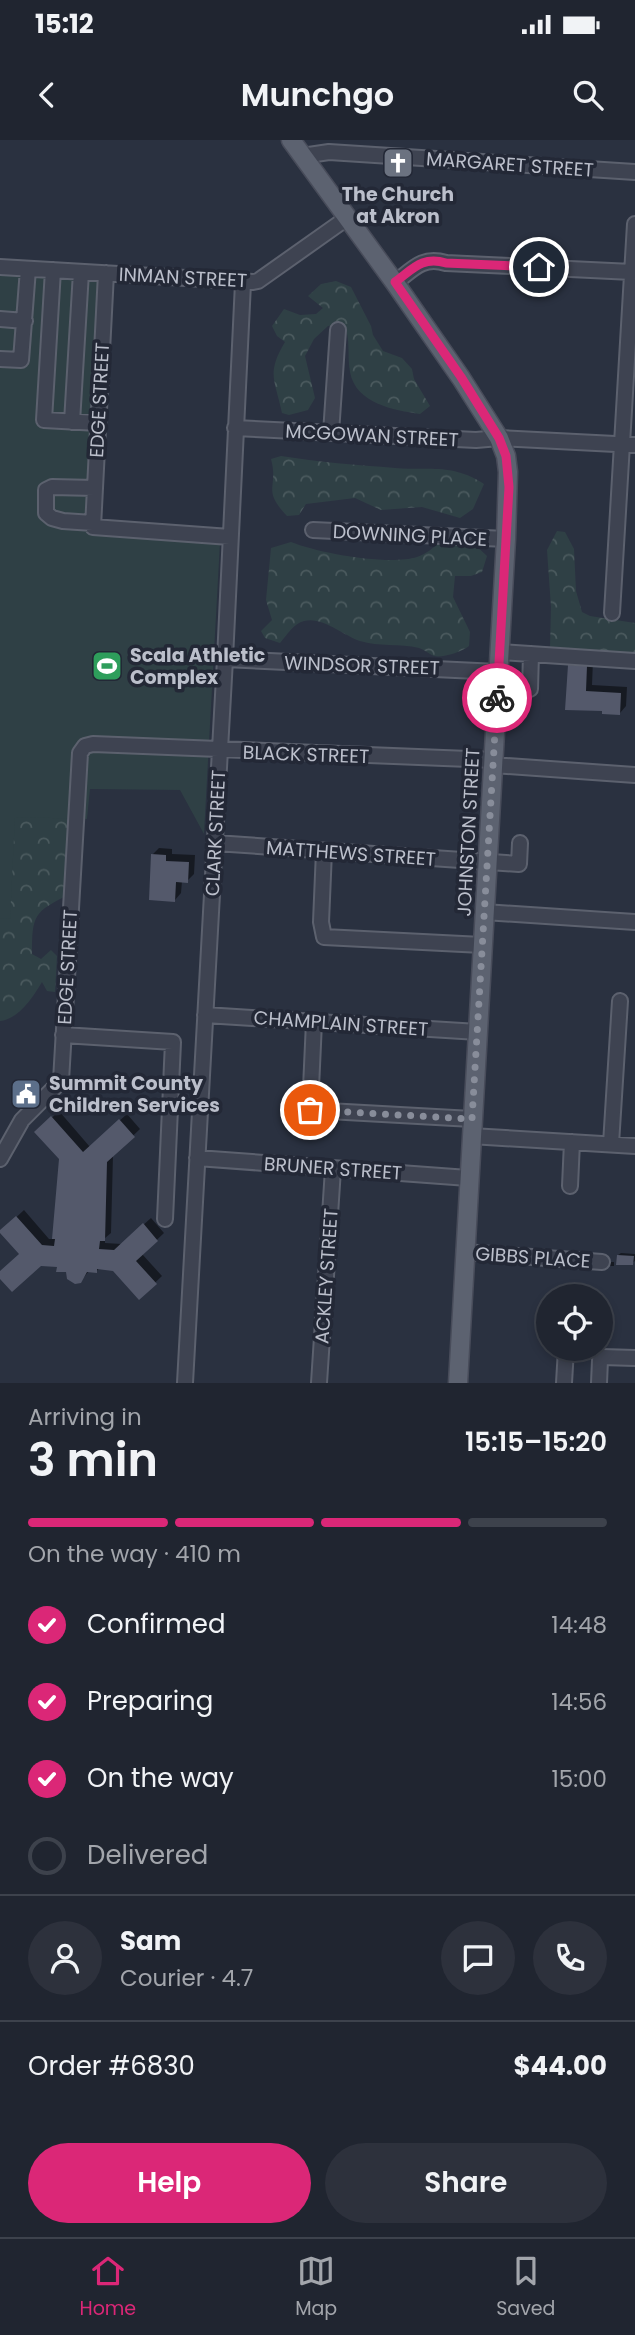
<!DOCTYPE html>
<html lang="en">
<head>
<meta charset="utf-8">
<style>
	body { margin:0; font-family:Poppins,sans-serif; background:#2d313c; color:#f1f3f6; height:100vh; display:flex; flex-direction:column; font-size:26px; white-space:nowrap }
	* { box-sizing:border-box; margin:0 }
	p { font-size:23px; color:#a2a5ab }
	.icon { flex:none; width:38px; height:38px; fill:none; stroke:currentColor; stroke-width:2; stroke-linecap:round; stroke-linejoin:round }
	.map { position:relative; height:1243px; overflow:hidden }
	.drawer { display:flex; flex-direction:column; background:#202530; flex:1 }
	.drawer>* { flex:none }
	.buttons { position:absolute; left:536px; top:1144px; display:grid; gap:14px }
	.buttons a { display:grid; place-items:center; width:77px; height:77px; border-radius:50%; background:#202530; box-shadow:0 4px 10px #0003,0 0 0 2px #3d424c; font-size:35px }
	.pin { position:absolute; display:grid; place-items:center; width:60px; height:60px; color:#fff; margin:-30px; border:4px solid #fff; border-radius:50%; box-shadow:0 2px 7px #0007 }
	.courier { position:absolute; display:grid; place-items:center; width:70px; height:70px; margin:-35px; border:5px solid #db2777; border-radius:50%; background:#fff; color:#222; box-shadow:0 2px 9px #0007 }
	.summary em { font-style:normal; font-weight:600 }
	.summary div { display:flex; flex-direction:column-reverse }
	.summary { display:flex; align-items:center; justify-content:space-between; height:119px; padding:0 28px }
	h1 { font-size:46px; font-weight:600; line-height:52px }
	.bar { display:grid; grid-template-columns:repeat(4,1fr); gap:10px 7px; align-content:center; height:84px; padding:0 28px }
	.bar i { height:9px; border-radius:5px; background:#3d424c }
	.bar .current { background:#db2777 }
	.bar p { grid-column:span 4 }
	.line { display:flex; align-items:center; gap:18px; padding:0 28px; border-top:2px solid #3d424c }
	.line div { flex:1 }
	.round { display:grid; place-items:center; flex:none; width:74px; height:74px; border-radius:37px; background:#2d313c }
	ol { padding:0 28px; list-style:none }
	li { display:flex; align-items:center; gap:21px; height:77px }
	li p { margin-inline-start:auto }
	li .icon { padding:7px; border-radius:50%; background:#db2777; color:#fff; stroke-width:4 }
	li:last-child { color:#a2a5ab }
	li i { width:38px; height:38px; border:4px solid #3d424c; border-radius:50% }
	.primary-button { display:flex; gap:14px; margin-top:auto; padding:14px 28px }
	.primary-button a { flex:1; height:80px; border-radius:42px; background:#db2777; color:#fff; font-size:28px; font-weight:600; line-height:80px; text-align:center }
	.primary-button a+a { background:#2d313c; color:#f1f3f6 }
	.status { display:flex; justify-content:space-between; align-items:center; height:49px; padding:0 35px; background:#202530; direction:ltr }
	.status svg { height:19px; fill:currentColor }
	header { display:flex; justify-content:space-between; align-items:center; height:91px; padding:0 28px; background:#202530; font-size:32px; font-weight:600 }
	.dock { display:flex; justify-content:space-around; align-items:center; height:98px; border-top:2px solid #3d424c; background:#202530; font-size:19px; color:#a2a5ab }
	.dock a { display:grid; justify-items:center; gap:4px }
	.dock .current { color:#db2777 }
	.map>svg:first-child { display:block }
	.forest { fill:url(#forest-crowns) }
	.park { fill:#2f4045 }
	.shadow { fill:#0007 }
	.building { fill:#54596b }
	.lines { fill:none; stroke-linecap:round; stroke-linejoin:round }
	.minor-casing { stroke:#5c616e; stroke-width:18 }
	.major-casing { stroke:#484c5a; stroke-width:21 }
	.minor { stroke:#3e4351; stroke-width:14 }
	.major { stroke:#5c6270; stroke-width:18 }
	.done { stroke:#888d9a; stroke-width:7; stroke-dasharray:0 12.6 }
	.route { stroke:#db2777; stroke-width:9 }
	.labels { text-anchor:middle; stroke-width:7; stroke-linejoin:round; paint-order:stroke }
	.street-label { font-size:19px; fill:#bbbfcb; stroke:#232836 }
	.poi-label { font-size:19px; font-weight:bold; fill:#bbbfcb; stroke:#232836; text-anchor:start }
</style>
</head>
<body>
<div class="status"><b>15:12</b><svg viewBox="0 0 49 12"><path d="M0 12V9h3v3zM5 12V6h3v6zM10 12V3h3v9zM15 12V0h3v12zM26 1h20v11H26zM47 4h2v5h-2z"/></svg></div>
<header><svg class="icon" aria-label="back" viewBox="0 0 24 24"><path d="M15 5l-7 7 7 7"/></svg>Munchgo<svg class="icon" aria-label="search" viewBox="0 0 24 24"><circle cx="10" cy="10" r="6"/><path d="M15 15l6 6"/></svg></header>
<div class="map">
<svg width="635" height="1243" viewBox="0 0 635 1243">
	<defs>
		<pattern id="forest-crowns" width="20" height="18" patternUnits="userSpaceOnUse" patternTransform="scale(1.75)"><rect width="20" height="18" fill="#2f4045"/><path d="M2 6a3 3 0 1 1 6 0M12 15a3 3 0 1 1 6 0" fill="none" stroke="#4b5a5e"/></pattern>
	</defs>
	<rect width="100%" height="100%" fill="#2a3140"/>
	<path class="forest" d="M336 141 351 147 371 186 373 195 383 211 402 218 412 229 414 239 430 266 420 274C394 270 356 264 350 232 347 215 351 200 344 184L328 186 314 199 305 216 315 258 308 270 289 275 282 273C275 239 266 234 285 202L277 196 272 186 284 169 300 175 316 174 323 168 308 156 321 144Z
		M281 316C318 322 357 325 395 328 431 331 451 323 484 344L473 369 460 378 422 367 381 370 355 358 306 364 299 375 287 376C261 349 279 348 271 319Z
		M557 391 565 392 574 409 576 451 582 472 590 476 635 483V513L555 511 550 508 551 467 547 410Z
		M291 402C318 413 389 426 417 417 426 414 433 408 440 402L473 403 487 416 482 432 471 436H455L453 457 470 492 469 506C462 512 442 518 434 516 429 514 425 510 419 508 400 503 379 507 360 501 343 495 322 476 304 481 294 483 287 495 280 503L265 498 261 491 272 480 266 460 271 408Z
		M75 609 68 755C34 772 32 775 32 814L41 819 51 810 57 816 55 852 47 851 42 842C33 857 19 879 0 881V658Z"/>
	<path class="park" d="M0 135 114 140 97 391 220 403 204 694 180 650 90 649 87 679 15 677 10 779 0 778Z"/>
	<path class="shadow" d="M577 519 593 520 592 545 627 547 626 566 620 573 604 570 567 568 570 526Z
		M159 708 172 709V714L195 715 194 734 187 741H182L181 753 175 760 152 715Z
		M59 971 90 1007 127 974 140 989 113 1015 111 1093 105 1098V1103L122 1104 151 1078 164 1093 142 1114 162 1136 139 1158 114 1129 100 1127 96 1132 89 1131 80 1142 58 1125 40 1124 0 1137V1133L21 1114 8 1085 24 1070 49 1099H54L61 1019 37 992Z
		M621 1113 635 1114V1121L632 1123 618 1115Z
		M607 1122H614V1126H606Z"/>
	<path class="building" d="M568 525 587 526 586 551 621 553 620 575 602 574V571L565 570Z
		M151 714 166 715V721L189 722 188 743 176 742 175 762 149 760Z
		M51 976 83 1012 119 979 135 997 107 1022 105 1101H100L99 1109 114 1110 143 1083 158 1101 136 1121 157 1144 139 1160 113 1131 97 1129V1133L87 1132 81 1143 75 1144 67 1139 66 1132H56L57 1127 41 1126 12 1152 0 1139V1131L19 1114 0 1093V1090L16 1076 42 1105 54 1106 55 1099H52L59 1019 34 992Z
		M617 1115 634 1116 633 1125H616Z"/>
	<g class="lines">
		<g class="minor-casing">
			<path id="minor" d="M302 16 329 12 635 32
				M0 127 253 142 258 141 347 78
				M53 130 44 280 98 283
				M106 133 93 387 230 397
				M395 143C413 129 422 116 446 123L632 132
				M0 179 25 181
				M0 219 21 220 28 129
				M72 282 81 132
				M235 288 476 300 499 298 635 305
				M331 293 338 190
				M93 383 63 381 52 378 46 373V350L52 347 95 348
				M313 390 506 399
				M612 473 635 84
				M500 512 635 521
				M225 519 498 532
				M530 549 531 514
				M493 625 635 635
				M215 703 519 724 520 703
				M324 711 321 782 324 797 482 805
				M484 772 635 782
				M205 875 478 892
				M314 882 310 970 472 979
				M63 895 173 902 165 1079
				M471 996 635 1006
				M611 1004 620 861
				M197 1018 468 1038
				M0 1019 22 980 61 941 80 613 85 606 93 604 494 620
				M570 1046 572 1002
				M464 1112 602 1122
				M185 1243 225 519 243 143
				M319 1243 333 1029
				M564 1243 566 1209
				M599 1243 600 1220 602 1217 635 1218"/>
		</g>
		<g class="major-casing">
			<path id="major" d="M291 0 395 143 461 238 499 298 506 316 508 332 506 399 458 1243"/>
		</g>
		<use href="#minor" class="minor"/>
		<use href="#major" class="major"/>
	</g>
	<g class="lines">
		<path class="done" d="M310 970 472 979 497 558"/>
		<path class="route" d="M497 558 509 347 506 316 499 298 461 237 395 142C413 129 422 116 446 123L539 127"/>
	</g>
	<defs>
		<g id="church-square" transform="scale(1.575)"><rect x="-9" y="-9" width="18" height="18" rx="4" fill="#6b7280" stroke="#232836"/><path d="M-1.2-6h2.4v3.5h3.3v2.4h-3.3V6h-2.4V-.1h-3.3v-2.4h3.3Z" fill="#fff"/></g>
		<g id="stadium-square" transform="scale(1.575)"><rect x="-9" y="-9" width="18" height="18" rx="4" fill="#2e9e5b" stroke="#232836"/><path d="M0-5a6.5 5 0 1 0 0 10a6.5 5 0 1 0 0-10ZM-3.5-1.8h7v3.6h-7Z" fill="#fff"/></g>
		<g id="civic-square" transform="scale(1.575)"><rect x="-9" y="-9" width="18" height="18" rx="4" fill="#5c6f8a" stroke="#232836"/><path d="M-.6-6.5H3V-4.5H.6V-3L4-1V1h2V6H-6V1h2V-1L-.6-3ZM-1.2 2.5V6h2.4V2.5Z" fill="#fff"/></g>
	</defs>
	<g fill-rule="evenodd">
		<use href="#church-square" x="398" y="23"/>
		<use href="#stadium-square" x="107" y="526"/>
		<use href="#civic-square" x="26" y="954"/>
	</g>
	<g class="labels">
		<g class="street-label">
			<text transform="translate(510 24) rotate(4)" y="7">MARGARET STREET</text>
			<text transform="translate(183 137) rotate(3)" y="7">INMAN STREET</text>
			<text transform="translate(99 260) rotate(-87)" y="7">EDGE STREET</text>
			<text transform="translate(372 295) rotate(3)" y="7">MCGOWAN STREET</text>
			<text transform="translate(410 395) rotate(3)" y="7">DOWNING PLACE</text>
			<text transform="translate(362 525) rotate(2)" y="7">WINDSOR STREET</text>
			<text transform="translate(306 614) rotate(2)" y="7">BLACK STREET</text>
			<text transform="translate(468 692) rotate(-87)" y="7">JOHNSTON STREET</text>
			<text transform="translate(215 693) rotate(-87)" y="7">CLARK STREET</text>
			<text transform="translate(351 713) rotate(4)" y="7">MATTHEWS STREET</text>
			<text transform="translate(67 827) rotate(-87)" y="7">EDGE STREET</text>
			<text transform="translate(341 883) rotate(4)" y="7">CHAMPLAIN STREET</text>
			<text transform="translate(333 1028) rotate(4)" y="7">BRUNER STREET</text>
			<text transform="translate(533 1117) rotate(4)" y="7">GIBBS PLACE</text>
			<text transform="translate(326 1136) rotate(-86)" y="7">ACKLEY STREET</text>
		</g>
		<g class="poi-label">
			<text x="398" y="61" text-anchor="middle">The Church<tspan x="398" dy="22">at Akron</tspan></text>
			<text x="130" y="522">Scala Athletic<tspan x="130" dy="22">Complex</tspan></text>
			<text x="49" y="950">Summit County<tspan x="49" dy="22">Children Services</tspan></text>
		</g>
	</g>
</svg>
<div class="buttons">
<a><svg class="icon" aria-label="locate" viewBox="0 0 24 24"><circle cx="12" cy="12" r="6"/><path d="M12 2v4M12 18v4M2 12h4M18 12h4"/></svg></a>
</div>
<div class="pin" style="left:310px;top:970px;background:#ea580c"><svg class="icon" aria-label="bag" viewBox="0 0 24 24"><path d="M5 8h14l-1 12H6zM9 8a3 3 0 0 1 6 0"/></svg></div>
<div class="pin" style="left:539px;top:127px;background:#1f2937"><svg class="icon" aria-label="home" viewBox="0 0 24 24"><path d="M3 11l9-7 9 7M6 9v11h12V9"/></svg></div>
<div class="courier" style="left:497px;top:558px"><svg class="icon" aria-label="bike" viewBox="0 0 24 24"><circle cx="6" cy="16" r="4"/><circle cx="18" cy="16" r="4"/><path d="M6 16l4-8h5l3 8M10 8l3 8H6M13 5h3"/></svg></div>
</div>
<section class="drawer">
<div class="summary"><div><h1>3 min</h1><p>Arriving in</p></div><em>15:15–15:20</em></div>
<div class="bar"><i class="current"></i><i class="current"></i><i class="current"></i><i></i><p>On the way · 410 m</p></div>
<ol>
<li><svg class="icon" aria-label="check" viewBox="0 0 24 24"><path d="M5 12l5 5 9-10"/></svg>Confirmed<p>14:48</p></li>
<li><svg class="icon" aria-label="check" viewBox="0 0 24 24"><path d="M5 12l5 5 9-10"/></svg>Preparing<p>14:56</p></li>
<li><svg class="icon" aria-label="check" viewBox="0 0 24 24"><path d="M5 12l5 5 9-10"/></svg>On the way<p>15:00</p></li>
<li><i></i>Delivered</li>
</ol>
<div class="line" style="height:126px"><a class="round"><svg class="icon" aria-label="person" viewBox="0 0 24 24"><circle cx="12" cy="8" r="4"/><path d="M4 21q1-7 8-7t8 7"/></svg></a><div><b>Sam</b><p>Courier · 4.7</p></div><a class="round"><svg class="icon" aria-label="chat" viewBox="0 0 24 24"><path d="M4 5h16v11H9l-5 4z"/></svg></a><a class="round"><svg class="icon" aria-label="phone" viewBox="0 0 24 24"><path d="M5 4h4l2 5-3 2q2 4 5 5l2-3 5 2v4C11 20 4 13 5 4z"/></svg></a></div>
<div class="line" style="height:91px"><div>Order #6830</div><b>$44.00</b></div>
<div class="primary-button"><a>Help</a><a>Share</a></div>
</section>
<nav class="dock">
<a class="current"><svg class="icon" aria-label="home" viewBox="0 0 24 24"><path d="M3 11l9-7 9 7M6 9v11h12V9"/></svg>Home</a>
<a><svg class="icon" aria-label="map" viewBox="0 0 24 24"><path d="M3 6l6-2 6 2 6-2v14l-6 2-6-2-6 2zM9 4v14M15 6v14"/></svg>Map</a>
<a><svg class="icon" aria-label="saved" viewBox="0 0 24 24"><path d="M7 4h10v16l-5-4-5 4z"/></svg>Saved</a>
</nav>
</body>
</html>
